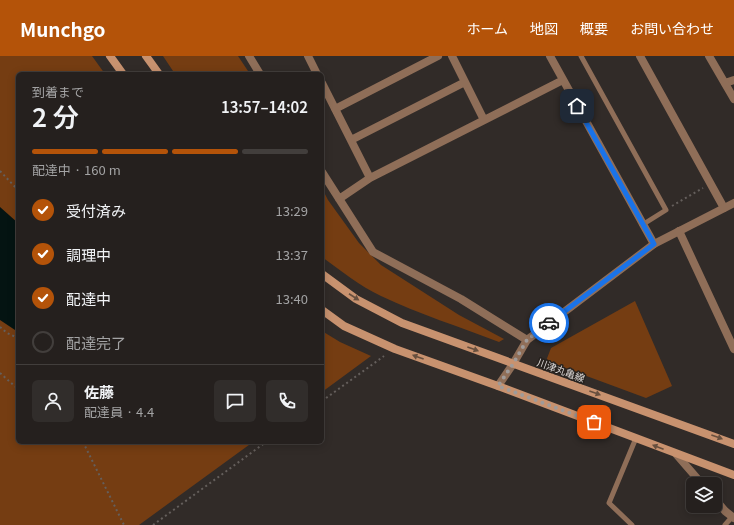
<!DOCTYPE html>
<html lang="ja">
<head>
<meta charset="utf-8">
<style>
	body { margin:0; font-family:Georgia,"Noto Sans JP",serif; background:#312d2b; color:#f1f3f6; height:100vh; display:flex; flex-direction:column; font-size:15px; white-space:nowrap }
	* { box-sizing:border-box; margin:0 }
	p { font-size:13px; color:#a3a3a4 }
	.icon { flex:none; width:22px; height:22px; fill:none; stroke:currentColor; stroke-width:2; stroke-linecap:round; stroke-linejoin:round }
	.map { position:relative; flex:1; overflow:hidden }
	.panel { position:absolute; left:16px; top:16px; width:308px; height:372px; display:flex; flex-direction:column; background:#25201e; border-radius:6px; box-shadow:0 2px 10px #0003,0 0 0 1px #423e3c }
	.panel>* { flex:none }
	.controls { position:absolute; left:686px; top:421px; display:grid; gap:8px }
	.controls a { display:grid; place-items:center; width:36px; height:36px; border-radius:6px; background:#25201e; box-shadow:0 2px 10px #0003,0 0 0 1px #423e3c; font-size:20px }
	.pin { position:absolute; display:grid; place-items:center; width:34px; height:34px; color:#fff; margin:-17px; border-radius:8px; box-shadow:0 2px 6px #0006 }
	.courier { position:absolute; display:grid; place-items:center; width:40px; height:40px; margin:-20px; border:3px solid #1a73e8; border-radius:50%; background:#fff; color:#222; box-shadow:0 1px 5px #0007 }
	.headline em { font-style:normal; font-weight:600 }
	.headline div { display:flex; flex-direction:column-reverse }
	.headline { display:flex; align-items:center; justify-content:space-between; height:68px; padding:0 16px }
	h1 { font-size:26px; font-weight:600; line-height:30px }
	.bar { display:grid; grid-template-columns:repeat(4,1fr); gap:6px 4px; align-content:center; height:48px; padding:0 16px }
	.bar i { height:5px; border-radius:3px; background:#423e3c }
	.bar .current { background:#b45309 }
	.bar p { grid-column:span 4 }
	.line { display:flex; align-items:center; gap:10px; padding:0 16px; border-top:1px solid #423e3c }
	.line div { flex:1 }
	.round { display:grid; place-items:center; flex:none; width:42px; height:42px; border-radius:6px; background:#312d2b }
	ol { padding:0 16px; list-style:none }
	li { display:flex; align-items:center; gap:12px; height:44px }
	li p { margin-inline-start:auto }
	li .icon { padding:4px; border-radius:50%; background:#b45309; color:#fff; stroke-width:4 }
	li:last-child { color:#a3a3a4 }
	li i { width:22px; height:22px; border:2px solid #423e3c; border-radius:50% }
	header { display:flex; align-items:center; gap:24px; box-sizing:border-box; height:56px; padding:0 20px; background:#b45309; color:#fff }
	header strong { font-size:19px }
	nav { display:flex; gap:22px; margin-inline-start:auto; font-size:14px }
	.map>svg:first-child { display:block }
	.green { fill:#753d12 }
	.water { fill:#041412 }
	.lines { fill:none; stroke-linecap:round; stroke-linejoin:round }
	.path { stroke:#655f5c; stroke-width:2; stroke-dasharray:2 3; stroke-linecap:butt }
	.service { stroke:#8f6e58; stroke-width:5 }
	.minor { stroke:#8f6e58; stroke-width:8 }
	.tertiary { stroke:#8f6e58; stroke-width:8 }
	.secondary { stroke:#c8926f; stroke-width:8 }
	.oneway { fill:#674f3e }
	.done { stroke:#a09b99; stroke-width:4; stroke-dasharray:0 7.2 }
	.route { stroke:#1a73e8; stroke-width:5 }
	.labels { text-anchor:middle; stroke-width:3; stroke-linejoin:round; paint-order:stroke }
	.street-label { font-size:10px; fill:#dcd8d6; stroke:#27221e }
</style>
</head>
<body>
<header>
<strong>Munchgo</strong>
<nav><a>ホーム</a><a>地図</a><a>概要</a><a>お問い合わせ</a></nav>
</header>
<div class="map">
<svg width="734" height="469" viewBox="0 0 734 469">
	<rect width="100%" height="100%" fill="#312b28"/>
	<path class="green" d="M0 0H92L105 18H18V386H253L139 469H0Z
		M163 0H238L250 18H175Z
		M322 132 328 144 359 187 381 209 459 259 504 283 499 286C460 271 419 258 381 240 360 230 341 215 322 201Z
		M635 245 672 330 646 342 546 305 551 292Z
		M322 275 340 286 371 300 322 336Z"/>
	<path class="water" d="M0 151 18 167V276L0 264Z"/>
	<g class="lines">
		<path class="path" d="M0 115 18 134
			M672 150 703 132
			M0 271 7 277 18 282
			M0 317 18 333
			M322 345 384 300
			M83 386 124 469
			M153 469 266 386"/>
		<path class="service" d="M581 0 666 154 642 169
			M632 469 609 447 636 382
			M725 469 732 461"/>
		<path class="minor" d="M249 0 260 18
			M308 0 317 18
			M452 0 484 64
			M550 0 654 188
			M640 0 724 152
			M322 27 370 122
			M725 27 734 24
			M335 53 438 0
			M351 84 465 26
			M322 116 373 196 461 243 527 284
			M339 143 370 122 563 24
			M679 175 734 293
			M676 398 702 428
			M715 443 725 455 734 462"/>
		<path class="tertiary" d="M709 0 734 43
			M498 330 513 308 527 284 654 188 734 147"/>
		<path class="secondary" d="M110 0 123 18
			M146 0 159 18
			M322 218 356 243 402 267 734 388
			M322 254 344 270 395 293 498 330 734 419"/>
	</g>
	<defs><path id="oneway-solid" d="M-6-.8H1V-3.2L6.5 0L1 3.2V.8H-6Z"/></defs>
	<g class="oneway">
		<use href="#oneway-solid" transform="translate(354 241) rotate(33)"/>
		<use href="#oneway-solid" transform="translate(473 293) rotate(20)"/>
		<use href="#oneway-solid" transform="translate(418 301) rotate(-160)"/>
		<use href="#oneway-solid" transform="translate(595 337) rotate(20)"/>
		<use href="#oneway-solid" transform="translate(717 381) rotate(20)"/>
		<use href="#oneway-solid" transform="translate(658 391) rotate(-159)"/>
	</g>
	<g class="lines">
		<path class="done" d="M549 267 527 284 513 308 498 330 594 366"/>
		<path class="route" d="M549 267 654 188 577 50"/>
	</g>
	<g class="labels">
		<g class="street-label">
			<text transform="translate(561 314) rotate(20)" y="4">川津丸亀線</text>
		</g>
	</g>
</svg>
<div class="controls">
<a><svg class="icon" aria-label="layers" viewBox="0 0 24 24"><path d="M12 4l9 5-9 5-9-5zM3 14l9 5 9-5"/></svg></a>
</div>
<div class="pin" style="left:594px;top:366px;background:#ea580c"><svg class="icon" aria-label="bag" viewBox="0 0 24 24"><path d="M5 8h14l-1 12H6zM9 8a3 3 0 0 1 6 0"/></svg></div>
<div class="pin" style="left:577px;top:50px;background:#1f2937"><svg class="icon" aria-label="home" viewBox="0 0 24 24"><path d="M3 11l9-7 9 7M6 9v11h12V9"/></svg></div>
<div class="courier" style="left:549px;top:267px"><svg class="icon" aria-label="car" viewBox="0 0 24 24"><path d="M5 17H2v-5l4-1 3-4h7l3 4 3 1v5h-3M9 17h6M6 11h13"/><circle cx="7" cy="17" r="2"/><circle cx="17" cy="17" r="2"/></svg></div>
<section class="panel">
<div class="headline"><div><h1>2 分</h1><p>到着まで</p></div><em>13:57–14:02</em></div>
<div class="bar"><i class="current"></i><i class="current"></i><i class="current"></i><i></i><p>配達中 · 160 m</p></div>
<ol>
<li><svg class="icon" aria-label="check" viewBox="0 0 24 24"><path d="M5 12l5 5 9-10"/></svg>受付済み<p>13:29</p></li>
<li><svg class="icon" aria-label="check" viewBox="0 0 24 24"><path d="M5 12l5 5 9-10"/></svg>調理中<p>13:37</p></li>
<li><svg class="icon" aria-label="check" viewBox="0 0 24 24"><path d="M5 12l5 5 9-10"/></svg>配達中<p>13:40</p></li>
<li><i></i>配達完了</li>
</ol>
<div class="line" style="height:72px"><a class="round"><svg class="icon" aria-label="person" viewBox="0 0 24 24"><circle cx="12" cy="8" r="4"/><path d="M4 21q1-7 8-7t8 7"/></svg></a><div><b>佐藤</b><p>配達員 · 4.4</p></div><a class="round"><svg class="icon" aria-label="chat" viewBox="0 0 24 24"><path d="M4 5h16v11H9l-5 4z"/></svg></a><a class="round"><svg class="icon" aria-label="phone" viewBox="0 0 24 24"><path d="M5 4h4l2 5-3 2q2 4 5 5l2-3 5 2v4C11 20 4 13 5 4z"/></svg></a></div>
</section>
</div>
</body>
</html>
